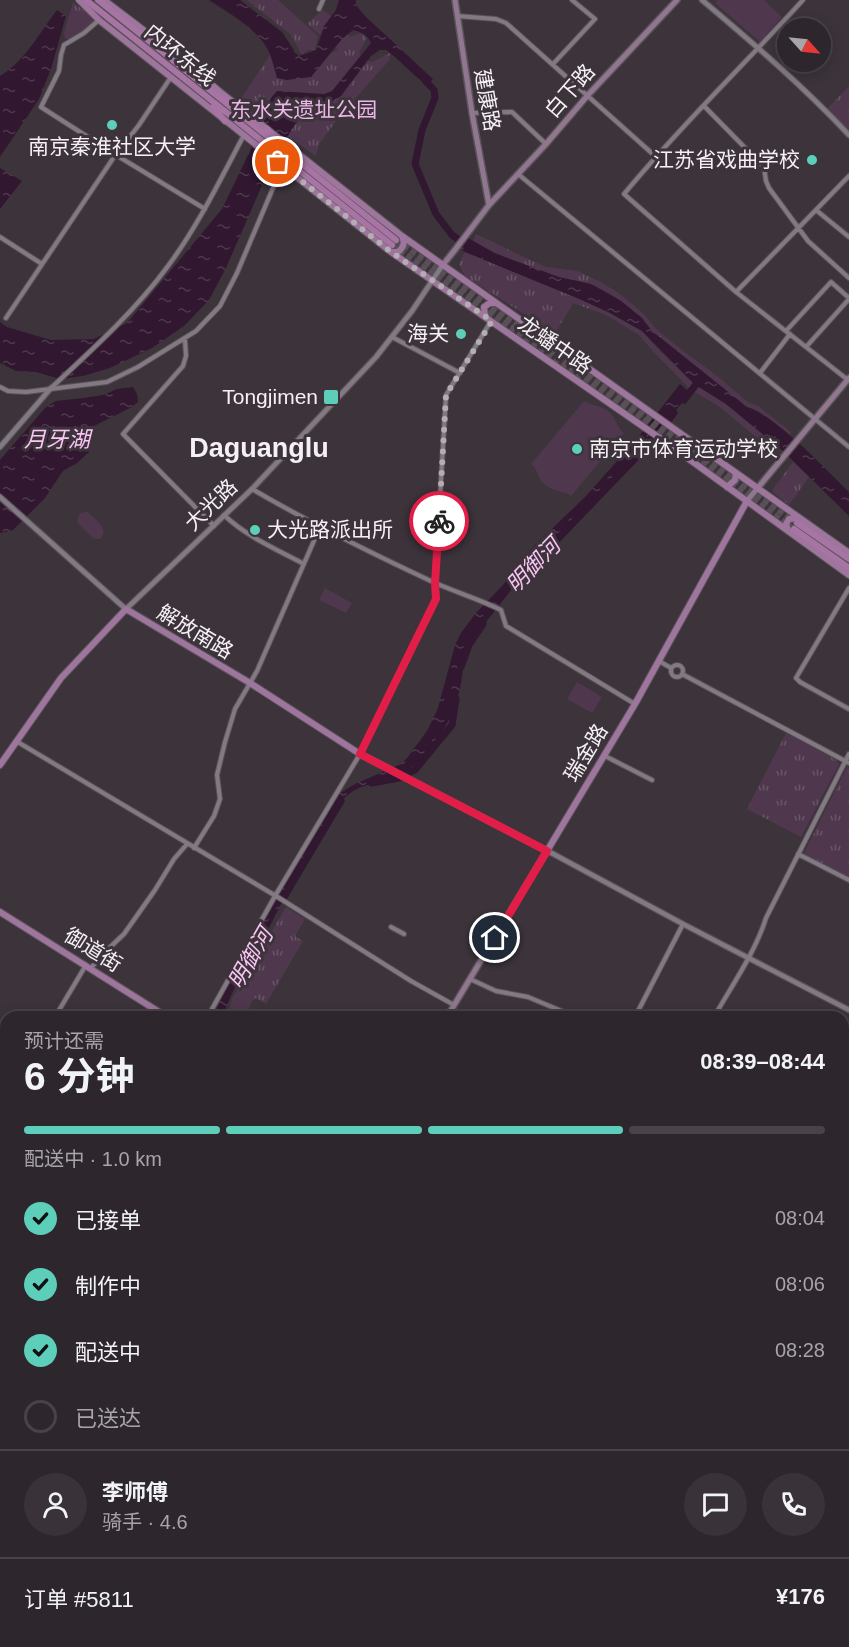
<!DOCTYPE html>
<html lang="zh">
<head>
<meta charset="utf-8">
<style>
	body { margin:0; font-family:Helvetica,"Noto Sans SC",sans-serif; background:#393238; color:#f1f3f6; height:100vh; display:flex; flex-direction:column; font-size:22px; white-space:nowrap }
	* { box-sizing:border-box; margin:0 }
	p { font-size:20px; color:#a7a5a9 }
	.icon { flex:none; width:33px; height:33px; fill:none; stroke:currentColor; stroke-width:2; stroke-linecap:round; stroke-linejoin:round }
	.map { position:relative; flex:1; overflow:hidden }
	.details { position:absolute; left:0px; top:1011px; width:849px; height:636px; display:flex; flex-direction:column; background:#2d262c; border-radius:18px 18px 0 0; box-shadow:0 3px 15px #0003,0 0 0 2px #484348 }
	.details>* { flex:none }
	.needle { width:39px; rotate:117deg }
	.controls { position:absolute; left:777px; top:18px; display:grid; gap:12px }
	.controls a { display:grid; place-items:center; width:54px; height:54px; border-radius:50%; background:#2d262c; box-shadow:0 3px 15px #0003,0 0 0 2px #484348; font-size:30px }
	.pin { position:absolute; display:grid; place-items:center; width:51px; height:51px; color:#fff; margin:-26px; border:3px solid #fff; border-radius:50%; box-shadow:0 2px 6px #0007 }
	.courier { position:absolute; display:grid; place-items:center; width:60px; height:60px; margin:-30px; border:4px solid #e11d48; border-radius:50%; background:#fff; color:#222; box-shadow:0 2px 8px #0007 }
	.summary em { font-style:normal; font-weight:700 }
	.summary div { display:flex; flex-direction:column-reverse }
	.summary { display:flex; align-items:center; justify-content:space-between; height:102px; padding:0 24px }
	h1 { font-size:39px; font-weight:700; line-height:45px }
	.bar { display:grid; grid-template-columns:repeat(4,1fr); gap:9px 6px; align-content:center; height:72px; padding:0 24px }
	.bar i { height:8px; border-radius:4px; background:#484348 }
	.bar .current { background:#5dceb9 }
	.bar p { grid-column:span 4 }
	.line { display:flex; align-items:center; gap:15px; padding:0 24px; border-top:2px solid #484348 }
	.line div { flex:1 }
	.round { display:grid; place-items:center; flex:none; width:63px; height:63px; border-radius:32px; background:#393238 }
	ol { padding:0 24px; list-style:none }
	li { display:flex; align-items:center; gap:18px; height:66px }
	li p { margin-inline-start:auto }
	li .icon { padding:6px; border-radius:50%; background:#5dceb9; color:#111; stroke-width:4 }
	li:last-child { color:#a7a5a9 }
	li i { width:33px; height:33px; border:3px solid #484348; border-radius:50% }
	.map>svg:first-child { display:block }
	.park { fill:url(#park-tufts) }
	.garden { fill:#4f384d }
	.water { fill:url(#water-ripples) }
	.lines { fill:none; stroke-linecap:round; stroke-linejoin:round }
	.river { stroke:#311730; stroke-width:7 }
	.trunk-tunnel { stroke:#584f57; stroke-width:6; stroke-dasharray:6 3; stroke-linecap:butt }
	.minor-casing { stroke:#5a5259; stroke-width:6 }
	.tertiary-casing { stroke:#5a5259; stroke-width:7 }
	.secondary-casing { stroke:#5a5259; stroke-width:8 }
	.primary-casing { stroke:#5a5259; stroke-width:8 }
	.trunk-casing { stroke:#5a5259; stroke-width:8 }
	.minor { stroke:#837982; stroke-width:4 }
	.tertiary { stroke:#837982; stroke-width:4.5 }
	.secondary { stroke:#90778f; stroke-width:5 }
	.primary { stroke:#9e759c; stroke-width:6 }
	.trunk { stroke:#a774a4; stroke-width:6 }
	.secondary-bridge-casing { stroke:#5a5259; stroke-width:8; stroke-linecap:butt }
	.secondary-bridge { stroke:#90778f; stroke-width:5 }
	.done { stroke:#b4aeb4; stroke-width:6; stroke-dasharray:0 10.8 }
	.route { stroke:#e11d48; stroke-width:8 }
	.poi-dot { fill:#5dceb9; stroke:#3c333b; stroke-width:2 }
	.labels { text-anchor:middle; stroke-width:6; stroke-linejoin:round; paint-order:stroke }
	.street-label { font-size:21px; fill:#f5f0f5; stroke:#3c333b }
	.park-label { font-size:21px; fill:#ecb7e8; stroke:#3c333b }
	.poi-label { font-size:21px; fill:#f5f0f5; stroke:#3c333b; text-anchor:end }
	.water-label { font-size:22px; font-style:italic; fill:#fbc5f6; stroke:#3c333b }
	.district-label { font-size:27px; font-weight:bold; fill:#f5f0f5; stroke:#3c333b }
</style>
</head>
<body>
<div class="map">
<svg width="849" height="1647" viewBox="0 0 849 1647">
	<defs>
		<pattern id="park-tufts" width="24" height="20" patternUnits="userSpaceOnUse" patternTransform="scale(1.5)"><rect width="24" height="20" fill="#4f384d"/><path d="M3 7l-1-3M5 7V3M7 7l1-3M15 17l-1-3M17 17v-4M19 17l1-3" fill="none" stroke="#695567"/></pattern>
		<pattern id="water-ripples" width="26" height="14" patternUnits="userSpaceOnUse" patternTransform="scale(1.5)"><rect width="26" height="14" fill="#311730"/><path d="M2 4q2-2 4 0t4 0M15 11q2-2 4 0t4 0" fill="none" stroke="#4f394f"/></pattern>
	</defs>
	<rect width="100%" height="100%" fill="#3c333b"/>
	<path class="park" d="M247 0H278L318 36 315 50H308L302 55 291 35Z
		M73 2 96 20 78 35 68 39 65 38 64 33Z
		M322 10 330 15 350 37 362 33 367 38 359 52 365 60 372 62 390 53V59L340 116 319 144 316 156 275 128 240 100 270 55 277 78 311 77 331 53 338 50 307 24Z
		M849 86V135L826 110Z
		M476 234 528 259 546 267 577 271 599 281 620 294 644 314 655 328 673 343 717 376 749 403 758 406 791 432 789 435 756 410 747 407 652 331C638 313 612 291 590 284 580 280 569 280 558 277 530 267 499 256 473 241Z
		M465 252 577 298 608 312 642 331 656 347 694 384 726 404 778 447 774 452 720 407 690 389 652 350 639 335 606 315 573 303 555 334 465 276 459 264Z
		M793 462 809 477 789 505 773 492V489Z
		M786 733 836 760 839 764 801 837 747 809Z
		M847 767H849V877L807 856 804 853Z
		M286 907 305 919 295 936 303 941 266 1004 256 998 251 1002 247 1017H229V1009L232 999Z
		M843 1405 849 1409V1487L843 1483Z
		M0 1420 6 1423V1446L4 1452 6 1453V1641H43L38 1647H0Z
		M48 1641H290L298 1647H42Z"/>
	<path class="garden" d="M718 0H764L782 17 760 42 715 3Z
		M584 401C591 406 599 405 607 410 616 416 616 427 624 433L571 496C563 490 553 492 544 484 537 478 539 470 531 464Z
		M85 512H88C96 521 110 528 100 539H94L77 522 79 514Z
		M325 588 352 603 346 613 319 600Z
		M577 682 602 697 592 713 567 699Z"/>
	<path class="water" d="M209 0H240L282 32 294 50 293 51 299 56 316 50 324 26 336 10 339 0H356V5L365 16 433 79 426 86 395 57 386 50H380L371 56 341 96 330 103 319 104 305 111 292 129 270 167 226 268 209 300 184 326 152 348 110 368 83 376 60 379 36 372 16 371 0 363V322L7 327 51 340 94 339 127 323 222 209 250 151 271 98 277 91 324 94 332 91 371 43C368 35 361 32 353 30L342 39 311 77 287 80 277 78C275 70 273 62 270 54 259 29 231 15 209 0Z
		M57 10 66 16 51 69 39 99 0 157V76C25 61 40 32 57 10Z
		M0 168 22 181 0 209Z
		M465 236 494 253 559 277 591 284 621 301 642 318 652 331 747 407C775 415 826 470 849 492V516L783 451 726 404 694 384 642 331 608 312 577 298 465 252 457 247Z
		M680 384 692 394 683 402 645 445 519 580 472 640C462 656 464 666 461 684 454 716 442 736 420 760 412 768 399 777 388 780 378 783 367 784 357 789 347 794 340 802 333 811L283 900 265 936 234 989 226 1007 225 1017H216L217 1008 226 989 332 798 355 784 401 764 407 758 427 731 438 708 455 645 461 633 475 614 503 585 535 545 585 497 636 440Z
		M133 387 137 394 138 402 130 408 94 426 88 438 90 442 89 452 77 463 63 471 45 498 13 530 0 533V460L46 407 56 401 83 398 103 395 117 389Z
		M0 1523 6 1528V1635L0 1642Z
		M78 1641H162L168 1647H70Z"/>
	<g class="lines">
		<path class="river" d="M423 78 434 90 435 98 422 130 415 164 436 214 452 235 465 244
			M684 400 701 378
			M524 574 648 445 674 413
			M461 667 469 645 483 624
			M406 774 415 770 452 725 456 699
			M372 783 399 778
			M284 897 341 801"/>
		<path class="trunk-tunnel" d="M396 240 794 521
			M392 245 661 433 794 529"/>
		<g class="minor-casing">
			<path id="minor" d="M803 0C744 65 680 126 624 194L736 292 848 380
				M319 9 323 0
				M457 16 496 19 506 23 655 156
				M99 20 84 33 64 45 61 55 59 71 41 107 116 155 205 209
				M553 64 595 19 572 0
				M704 106 764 167 766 181 769 188 808 241 849 278
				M472 113 512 112 546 144
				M518 174 849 447
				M816 210 849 237
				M0 237 42 264
				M736 292 849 176
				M6 318 114 157 139 125 171 77
				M786 331 831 282 849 298
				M392 337 460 373
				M185 340 186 356 183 366 123 434 214 526
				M806 347 849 299
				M760 373 790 334
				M0 387 8 391 26 392 107 382 138 367 196 331 220 306 237 273 276 181 284 168
				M51 388C92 350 135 311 168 266 198 226 220 180 244 135
				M252 489C310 523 371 553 433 582 455 592 479 599 501 610L506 626 635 704
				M224 515C247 537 276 549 304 564
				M849 588 796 678 800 682 849 709
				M659 661 671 668
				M671 671a6 6 0 1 1 12 0a6 6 0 1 1-12 0Z
				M682 674 849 763
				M16 741 276 896 411 981 454 1005
				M605 756 652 780
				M194 848 214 816 220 799 217 775 225 742 235 709 257 671 320 527
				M798 854 849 880
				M391 927 404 934
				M91 968 105 952 124 934 155 890 174 859 187 844
				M470 979 496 991 528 997 576 1017
				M55 1017 86 965
				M210 1017 212 1009 275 896 360 754 436 599 435 583 446 395 491 321
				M635 1017 683 924
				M714 1017C732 985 755 953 766 918L849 754
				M0 1109 6 1099
				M526 1641 535 1647"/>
		</g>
		<g class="tertiary-casing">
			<path id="tertiary" d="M702 0C753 43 803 86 849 135
				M0 447 51 388
				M0 497 128 611
				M125 610 252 489 376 357 412 311 442 266
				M546 850 683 924 849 1010
				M684 1641 694 1647
				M693 1641 703 1647"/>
		</g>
		<g class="secondary-casing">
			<path id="secondary" d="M455 0 472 113 489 205
				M470 230 489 205 546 144 588 95 677 0
				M442 266 454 251
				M746 502 849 378
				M447 1017 548 849
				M42 1647 48 1641"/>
		</g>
		<g class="primary-casing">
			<path id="primary" d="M79 0 99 20 391 252 664 441 849 575
				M104 0 188 64 219 91 402 236 849 553
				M392 252H398C404 247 405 243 402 236
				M485 316 484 307 490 303H494
				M727 487 735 480 736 473
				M788 530 786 524 789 519 799 518
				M0 765 61 678 126 609 250 683 360 754 547 851 635 704 747 501
				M0 912 167 1017
				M843 1273 849 1263
				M843 1283 849 1273
				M843 1399 849 1403
				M843 1490 849 1494
				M618 1647 622 1641"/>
		</g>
		<g class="trunk-casing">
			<path id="trunk" d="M86 0 392 245
				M98 0 396 240
				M223 98 238 106
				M213 107 225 121
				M267 129 277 141
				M256 145 270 152
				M797 523 849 559
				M794 529 849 568"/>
		</g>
		<use href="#minor" class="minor"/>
		<use href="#tertiary" class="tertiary"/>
		<use href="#secondary" class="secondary"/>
		<use href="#primary" class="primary"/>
		<use href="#trunk" class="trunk"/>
		<g class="secondary-bridge-casing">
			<path id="secondary-bridge" d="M454 251 470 230"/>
		</g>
		<use href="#secondary-bridge" class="secondary-bridge"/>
	</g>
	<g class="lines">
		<path class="done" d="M278 162 391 252 492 321 446 395 439 521"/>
		<path class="route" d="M439 521 435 583 436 599 360 754 547 851 495 938"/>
	</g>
	<g class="poi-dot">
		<circle cx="112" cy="125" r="6"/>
		<circle cx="812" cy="160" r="6"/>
		<circle cx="461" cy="334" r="6"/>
		<rect x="323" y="389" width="16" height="16" rx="3"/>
		<circle cx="577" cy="449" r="6"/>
		<circle cx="255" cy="530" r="6"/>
	</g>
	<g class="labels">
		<g class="street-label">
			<text transform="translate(180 55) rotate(39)" y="7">内环东线</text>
			<text transform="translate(570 91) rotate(-49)" y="7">白下路</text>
			<text transform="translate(487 100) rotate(80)" y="7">建康路</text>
			<text transform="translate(555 345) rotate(35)" y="7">龙蟠中路</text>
			<text transform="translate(211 505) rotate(-44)" y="7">大光路</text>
			<text transform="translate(195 632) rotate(31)" y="7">解放南路</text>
			<text transform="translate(586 753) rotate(-59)" y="7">瑞金路</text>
			<text transform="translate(93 950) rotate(32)" y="7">御道街</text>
		</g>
		<g class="park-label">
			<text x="304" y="117">东水关遗址公园</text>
		</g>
		<g class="poi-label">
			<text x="112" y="154" text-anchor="middle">南京秦淮社区大学</text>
			<text x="800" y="167">江苏省戏曲学校</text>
			<text x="449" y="341">海关</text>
			<text x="318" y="404">Tongjimen</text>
			<text x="589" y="456" text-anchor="start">南京市体育运动学校</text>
			<text x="267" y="537" text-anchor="start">大光路派出所</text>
		</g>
		<g class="water-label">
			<text x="57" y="447">月牙湖</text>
			<text transform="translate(533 565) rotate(-46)" y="8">明御河</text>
			<text transform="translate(250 958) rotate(-60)" y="8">明御河</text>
		</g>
		<g class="district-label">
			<text x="259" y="457">Daguanglu</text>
		</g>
	</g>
</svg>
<div class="controls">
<a><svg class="needle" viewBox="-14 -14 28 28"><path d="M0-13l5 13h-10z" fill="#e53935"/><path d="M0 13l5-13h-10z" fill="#a7a5a9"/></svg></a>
</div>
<div class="pin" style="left:278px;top:162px;background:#ea580c"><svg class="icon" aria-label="bag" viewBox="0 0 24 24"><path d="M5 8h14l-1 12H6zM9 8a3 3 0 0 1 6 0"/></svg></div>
<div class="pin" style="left:495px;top:938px;background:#1f2937"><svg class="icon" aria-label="home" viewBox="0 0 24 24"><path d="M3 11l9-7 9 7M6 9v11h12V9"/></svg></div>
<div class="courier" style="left:439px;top:521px"><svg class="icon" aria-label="bike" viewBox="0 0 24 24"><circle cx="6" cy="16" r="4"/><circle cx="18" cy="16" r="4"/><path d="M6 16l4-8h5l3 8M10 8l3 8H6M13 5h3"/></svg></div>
<section class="details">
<div class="summary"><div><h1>6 分钟</h1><p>预计还需</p></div><em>08:39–08:44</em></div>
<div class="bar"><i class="current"></i><i class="current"></i><i class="current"></i><i></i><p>配送中 · 1.0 km</p></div>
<ol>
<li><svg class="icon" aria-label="check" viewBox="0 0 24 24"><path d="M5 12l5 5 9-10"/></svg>已接单<p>08:04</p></li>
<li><svg class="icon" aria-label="check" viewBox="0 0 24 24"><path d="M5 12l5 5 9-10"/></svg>制作中<p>08:06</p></li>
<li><svg class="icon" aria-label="check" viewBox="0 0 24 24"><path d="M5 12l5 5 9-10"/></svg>配送中<p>08:28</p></li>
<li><i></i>已送达</li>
</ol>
<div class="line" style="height:108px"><a class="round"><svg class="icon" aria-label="person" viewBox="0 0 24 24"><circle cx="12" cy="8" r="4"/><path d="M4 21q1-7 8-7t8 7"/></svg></a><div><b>李师傅</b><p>骑手 · 4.6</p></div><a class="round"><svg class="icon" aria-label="chat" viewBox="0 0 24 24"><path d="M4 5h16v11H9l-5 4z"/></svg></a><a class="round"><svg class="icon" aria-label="phone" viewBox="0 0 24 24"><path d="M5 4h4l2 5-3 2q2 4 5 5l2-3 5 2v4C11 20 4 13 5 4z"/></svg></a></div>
<div class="line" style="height:78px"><div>订单 #5811</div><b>¥176</b></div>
</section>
</div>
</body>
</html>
